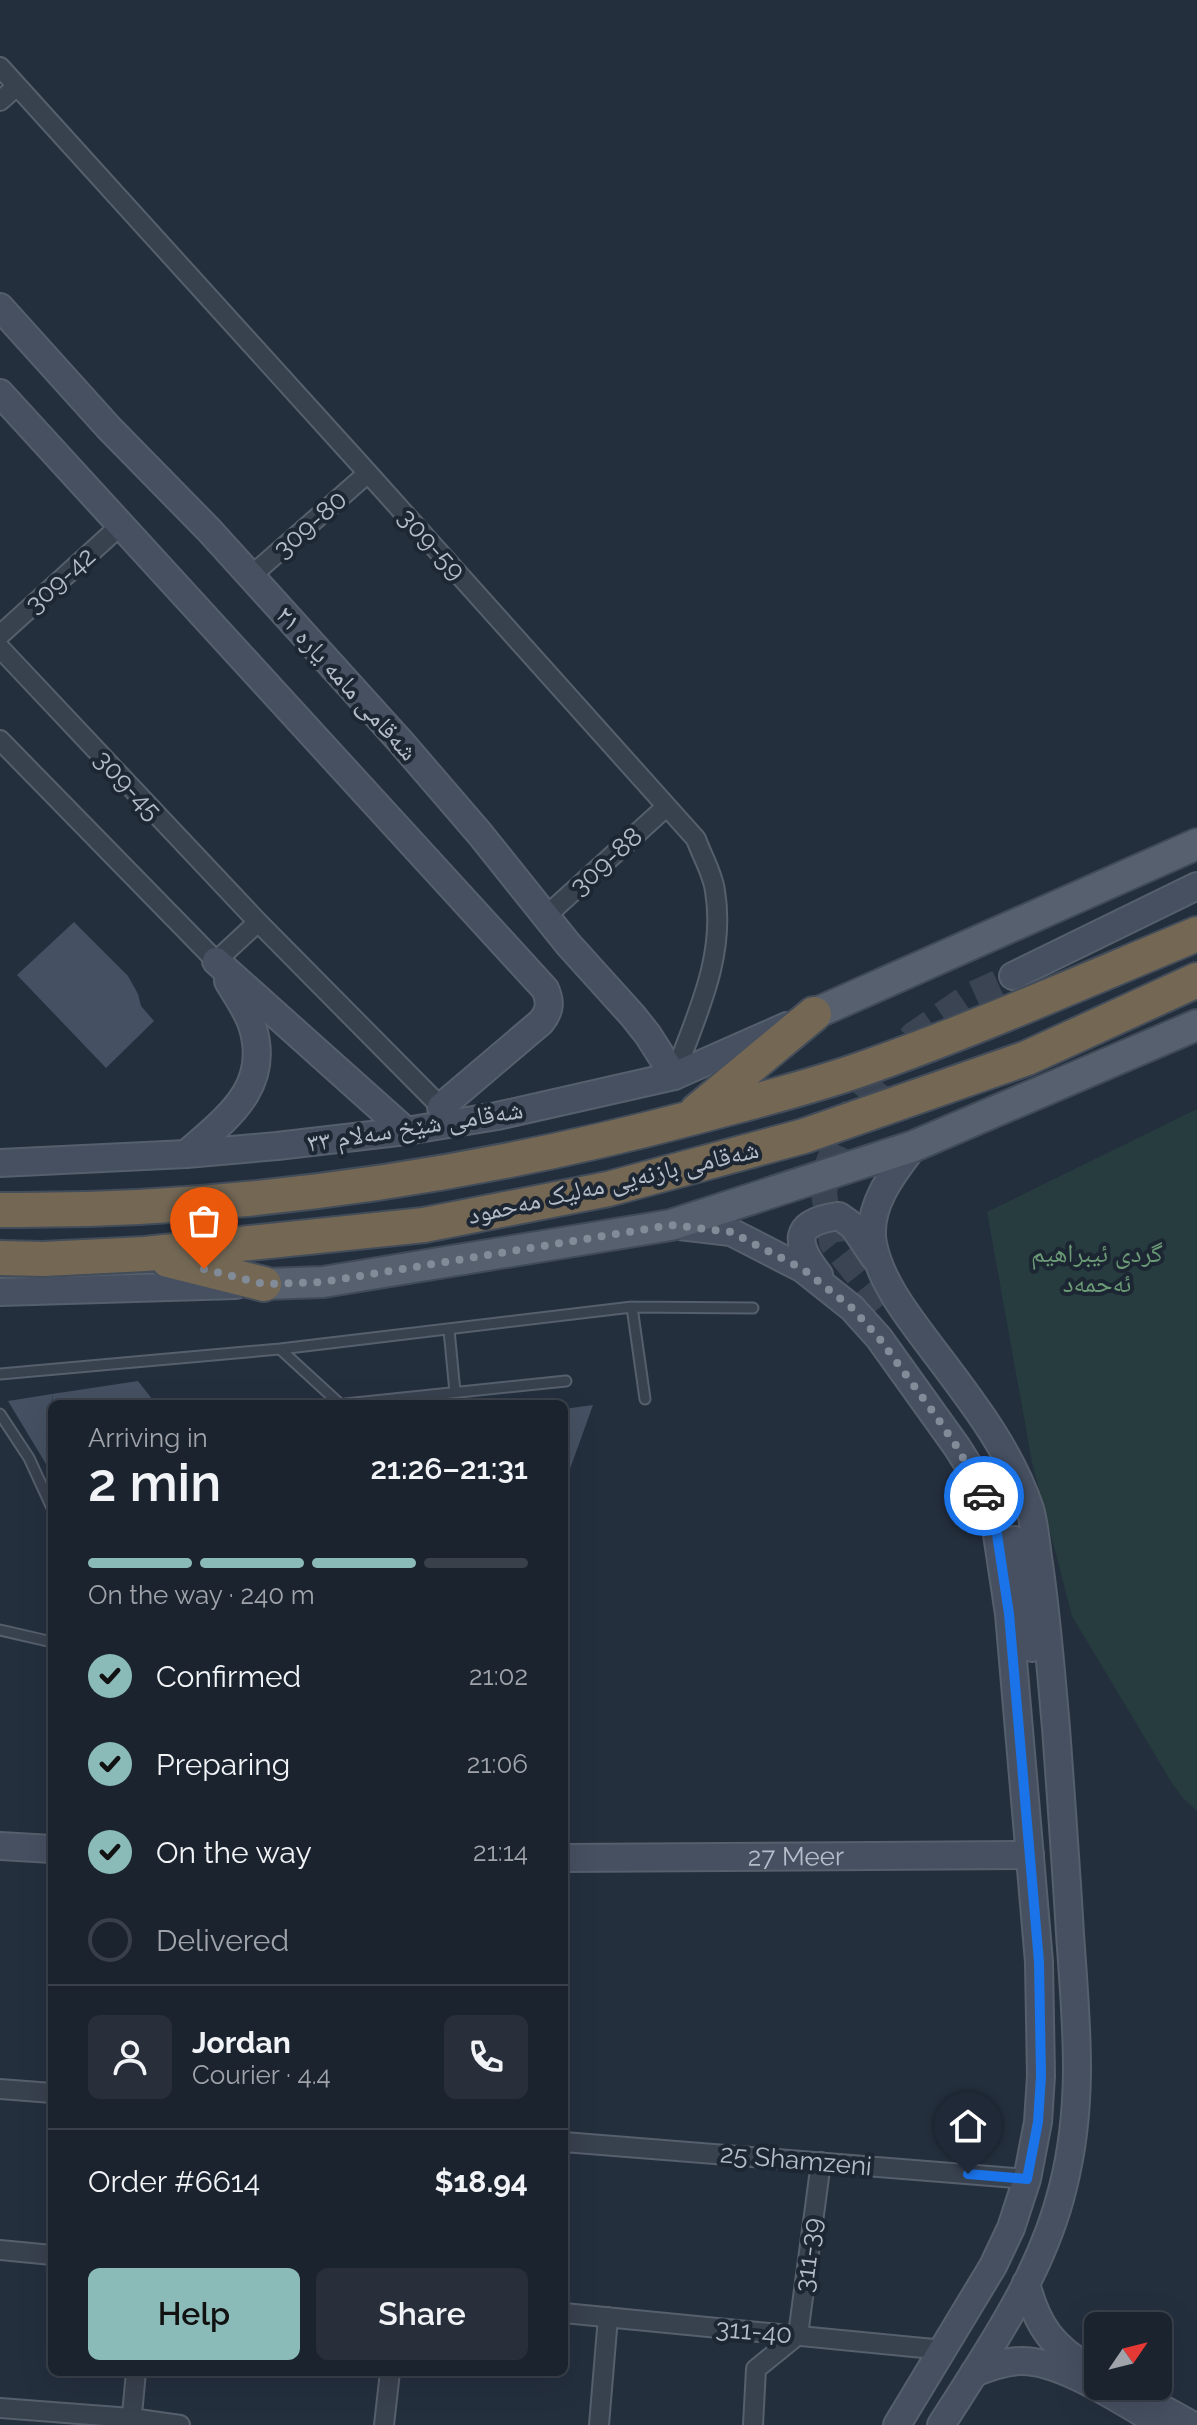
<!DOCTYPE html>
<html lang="en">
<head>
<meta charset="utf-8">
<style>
	body { margin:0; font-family:Raleway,"Noto Naskh Arabic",sans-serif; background:#282f3a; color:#f1f3f6; height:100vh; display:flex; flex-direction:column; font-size:30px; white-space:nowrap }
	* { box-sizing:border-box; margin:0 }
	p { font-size:26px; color:#a0a4aa }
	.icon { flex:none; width:44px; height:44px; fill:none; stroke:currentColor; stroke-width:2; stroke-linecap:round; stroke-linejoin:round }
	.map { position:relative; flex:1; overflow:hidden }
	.sheet { position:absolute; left:48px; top:1400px; width:520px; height:976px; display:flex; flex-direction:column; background:#1b232e; border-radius:12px; box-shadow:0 8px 32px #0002,0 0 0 2px #39404a }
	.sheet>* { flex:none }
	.needle { width:52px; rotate:55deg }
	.fabs { position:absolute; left:1084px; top:2312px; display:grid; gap:16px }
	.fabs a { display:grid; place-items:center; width:88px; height:88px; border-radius:12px; background:#1b232e; box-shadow:0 8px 32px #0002,0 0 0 2px #39404a; font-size:40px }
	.pin { position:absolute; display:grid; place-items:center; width:68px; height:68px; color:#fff; margin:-82px -34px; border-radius:50% 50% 50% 0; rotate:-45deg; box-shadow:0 0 8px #0007 }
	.pin .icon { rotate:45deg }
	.courier { position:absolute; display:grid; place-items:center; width:80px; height:80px; margin:-40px; border:6px solid #1a73e8; border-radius:50%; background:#fff; color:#222; box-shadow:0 2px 10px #0007 }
	.summary em { font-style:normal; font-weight:600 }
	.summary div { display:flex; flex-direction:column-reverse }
	.summary { display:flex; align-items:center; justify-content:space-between; height:136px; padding:0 40px }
	h1 { font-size:52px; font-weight:600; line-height:60px }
	.bar { display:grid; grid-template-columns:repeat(4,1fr); gap:12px 8px; align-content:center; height:96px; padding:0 40px }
	.bar i { height:10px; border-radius:6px; background:#39404a }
	.bar .active { background:#8bbbb9 }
	.bar p { grid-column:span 4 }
	.line { display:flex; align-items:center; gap:20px; padding:0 40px; border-top:2px solid #39404a }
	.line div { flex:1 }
	.round { display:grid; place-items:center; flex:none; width:84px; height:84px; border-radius:12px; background:#282f3a }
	ol { padding:0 40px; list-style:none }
	li { display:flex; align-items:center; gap:24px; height:88px }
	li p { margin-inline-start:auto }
	li .icon { padding:8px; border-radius:50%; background:#8bbbb9; color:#111; stroke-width:4 }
	li:last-child { color:#a0a4aa }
	li i { width:44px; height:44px; border:4px solid #39404a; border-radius:50% }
	.action { display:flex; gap:16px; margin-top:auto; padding:16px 40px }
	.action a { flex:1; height:92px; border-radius:12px; background:#8bbbb9; color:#111; font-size:32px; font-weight:600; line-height:92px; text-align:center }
	.action a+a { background:#282f3a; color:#f1f3f6 }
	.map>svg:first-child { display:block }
	.green { fill:#263c3f }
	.building { fill:#455162 }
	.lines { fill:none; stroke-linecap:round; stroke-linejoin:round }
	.secondary-tunnel { stroke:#3a4453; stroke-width:26; stroke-dasharray:26 13; stroke-linecap:butt }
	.lane-casing { stroke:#565f6c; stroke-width:13 }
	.street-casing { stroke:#565f6c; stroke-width:22 }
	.secondary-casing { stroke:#565f6c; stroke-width:30 }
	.primary-casing { stroke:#414a57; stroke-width:34 }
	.highway-casing { stroke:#434c59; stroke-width:38 }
	.lane { stroke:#38414e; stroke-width:9 }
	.street { stroke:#38414e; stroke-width:18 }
	.secondary { stroke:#465061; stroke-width:26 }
	.primary { stroke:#56606e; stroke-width:30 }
	.highway { stroke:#746855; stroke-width:34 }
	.done { stroke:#828b98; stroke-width:8; stroke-dasharray:0 14.4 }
	.route { stroke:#1a73e8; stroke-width:10 }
	.labels { text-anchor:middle; stroke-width:8; stroke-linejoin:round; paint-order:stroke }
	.street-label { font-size:26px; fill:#b4bcc9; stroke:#1d2633 }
	.park-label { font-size:26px; fill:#6b9a76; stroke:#1d2633 }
</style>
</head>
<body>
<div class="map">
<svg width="1197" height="2425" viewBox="0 0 1197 2425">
	<rect width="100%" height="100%" fill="#242f3e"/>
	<path class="green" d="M1197 1109V1811L1182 1797 1170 1780 1072 1616 1032 1462 987 1212Z"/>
	<path class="building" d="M74 922 128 976 138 994 141 1006 154 1021 106 1068 17 975Z
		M138 1381 156 1404H53L52 1394Z
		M52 1394V1474L8 1401Z
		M593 1405 566 1480H564V1409Z"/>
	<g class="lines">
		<path class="secondary-tunnel" d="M882 1306 832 1243 824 1194 829 1161 851 1112 913 1035 969 996 1013 976"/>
		<g class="lane-casing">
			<path id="lane" d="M632 1307 645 1399
				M449 1330 455 1392
				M280 1349 340 1404
				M0 1374 280 1349 632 1307 753 1308
				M345 1404 566 1381
				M0 1414 29 1458 52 1508
				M0 1630 52 1642"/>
		</g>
		<g class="street-casing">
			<path id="street" d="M0 67 368 473 696 839C702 856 713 874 715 891 726 957 696 1016 674 1076
				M0 101 17 86
				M251 576 368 473
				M0 635 120 526
				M0 648 258 922 450 1116
				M0 740 216 961 258 922
				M546 916 666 807
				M0 2089 52 2093
				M564 2142 1027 2179
				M0 2250 52 2255
				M564 2313 944 2350
				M0 2408 131 2418 180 2425
				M131 2425 136 2372
				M384 2425 390 2372
				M599 2425 608 2317
				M753 2425 756 2369 798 2335 821 2162"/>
		</g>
		<g class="secondary-casing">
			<g id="secondary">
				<path d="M0 307 109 428 209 530 400 741 480 834 568 944 633 1016 648 1035 674 1076"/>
				<path d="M0 393 545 989C551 1002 550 1011 541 1022L441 1107"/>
				<path d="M216 961 406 1131"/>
				<path d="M1013 976 1197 886"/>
				<path d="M914 1146C893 1173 866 1207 873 1244 881 1284 911 1320 934 1351 971 1400 1011 1451 1030 1509 1035 1526 1036 1546 1039 1564 1047 1618 1051 1673 1056 1728 1061 1797 1066 1865 1070 1934 1076 2022 1085 2100 1063 2187 1042 2274 988 2351 941 2425"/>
				<path d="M186 1154C227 1118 272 1087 252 1025 247 1010 236 995 228 981"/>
				<path d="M0 1163 186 1154 277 1146 406 1131 497 1116 674 1076 787 1026"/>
				<path d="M671 1225 731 1232 803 1269 852 1308 879 1338 957 1447 979 1482 995 1521 1009 1614 1039 1962 1041 2076 1038 2122 1027 2179 1011 2228 993 2266 897 2425"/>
				<path d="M819 1275C794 1243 792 1222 839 1216L853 1226 874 1257"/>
				<path d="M0 1292 236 1285"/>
				<path d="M1015 1540 1032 1648"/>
				<path d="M0 1846 52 1849"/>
				<path id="s1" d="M564 1858 1030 1855"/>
				<path d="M1026 2283C1037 2326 1053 2348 1091 2369"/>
				<path d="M974 2373C989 2367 1005 2361 1022 2361 1064 2361 1125 2404 1163 2425"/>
				<path d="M1150 2402 1192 2425"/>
			</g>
		</g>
		<g class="primary-casing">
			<path id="primary" d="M814 1014 1197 844
				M264 1284 323 1282 671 1225 914 1146 1197 1025"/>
		</g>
		<g class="highway-casing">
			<path id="highway" d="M697 1111 814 1014
				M0 1210C234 1212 469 1177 695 1117 751 1102 808 1088 862 1069 976 1029 1086 980 1197 934
				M0 1258 43 1259 145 1254 424 1225 608 1189 804 1136 1027 1058 1197 980
				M168 1260 264 1284"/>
		</g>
		<use href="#lane" class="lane"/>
		<use href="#street" class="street"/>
		<use href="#secondary" class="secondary"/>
		<use href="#primary" class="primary"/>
		<use href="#highway" class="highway"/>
	</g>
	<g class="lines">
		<path class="done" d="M204 1269 264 1284 323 1282 671 1225 731 1232 803 1269 852 1308 879 1338 936 1416 957 1447 984 1496"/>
		<path class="route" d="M968 2174 1027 2179 1038 2122 1041 2076 1039 1962 1009 1614 995 1521 984 1496"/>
	</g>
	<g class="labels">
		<g class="street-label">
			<text transform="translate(310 524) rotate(-41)" y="9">309-80</text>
			<text transform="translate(432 544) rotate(48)" y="9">309-59</text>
			<text transform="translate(60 580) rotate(-42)" y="9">309-42</text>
			<text transform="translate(347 683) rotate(48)" y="9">شەقامی مامە یارە ٢١</text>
			<text transform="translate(128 785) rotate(47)" y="9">309-45</text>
			<text transform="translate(606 861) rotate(-42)" y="9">309-88</text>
			<text transform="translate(415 1126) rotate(-9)" y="9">شەقامی شێخ سەلام ٣٣</text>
			<text transform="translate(613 1182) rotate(-13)" y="9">شەقامی بازنەیی مەلیک مەحمود</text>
			<text dy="9" stroke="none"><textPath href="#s1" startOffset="232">27 Meer</textPath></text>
			<text transform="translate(796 2160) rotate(5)" y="9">25 Shamzeni</text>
			<text transform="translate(808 2255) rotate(-83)" y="9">311-39</text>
			<text transform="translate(754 2331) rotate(5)" y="9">311-40</text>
		</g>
		<g class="park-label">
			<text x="1097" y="1262">گردی ئیبراھیم<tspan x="1097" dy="30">ئەحمەد</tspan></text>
		</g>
	</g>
</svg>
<div class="fabs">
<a><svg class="needle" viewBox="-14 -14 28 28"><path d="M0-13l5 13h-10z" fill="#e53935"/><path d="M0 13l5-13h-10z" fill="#a0a4aa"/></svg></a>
</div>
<div class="pin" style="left:204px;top:1269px;background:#ea580c"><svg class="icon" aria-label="bag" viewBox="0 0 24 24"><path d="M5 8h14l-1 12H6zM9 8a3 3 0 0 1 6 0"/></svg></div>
<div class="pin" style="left:968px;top:2174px;background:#1f2937"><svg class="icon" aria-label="home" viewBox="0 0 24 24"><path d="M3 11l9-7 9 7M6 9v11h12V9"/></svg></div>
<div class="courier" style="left:984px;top:1496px"><svg class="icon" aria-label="car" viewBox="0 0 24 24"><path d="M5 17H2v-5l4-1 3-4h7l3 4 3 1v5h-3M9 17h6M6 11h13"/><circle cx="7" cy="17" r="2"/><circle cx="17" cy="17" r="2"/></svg></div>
<section class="sheet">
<div class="summary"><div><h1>2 min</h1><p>Arriving in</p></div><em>21:26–21:31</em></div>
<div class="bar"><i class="active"></i><i class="active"></i><i class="active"></i><i></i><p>On the way · 240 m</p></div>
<ol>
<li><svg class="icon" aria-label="check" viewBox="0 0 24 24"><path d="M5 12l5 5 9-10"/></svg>Confirmed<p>21:02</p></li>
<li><svg class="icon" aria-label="check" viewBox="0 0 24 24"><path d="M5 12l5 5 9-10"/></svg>Preparing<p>21:06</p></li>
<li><svg class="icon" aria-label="check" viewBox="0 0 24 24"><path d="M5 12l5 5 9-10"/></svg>On the way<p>21:14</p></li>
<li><i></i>Delivered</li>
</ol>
<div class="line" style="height:144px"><a class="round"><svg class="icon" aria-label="person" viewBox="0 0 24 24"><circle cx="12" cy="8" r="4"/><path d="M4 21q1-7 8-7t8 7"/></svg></a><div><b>Jordan</b><p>Courier · 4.4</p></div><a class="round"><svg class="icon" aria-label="phone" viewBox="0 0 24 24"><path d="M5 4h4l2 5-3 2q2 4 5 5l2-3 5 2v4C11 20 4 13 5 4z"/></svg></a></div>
<div class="line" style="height:104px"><div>Order #6614</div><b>$18.94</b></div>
<div class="action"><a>Help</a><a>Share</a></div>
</section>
</div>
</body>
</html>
